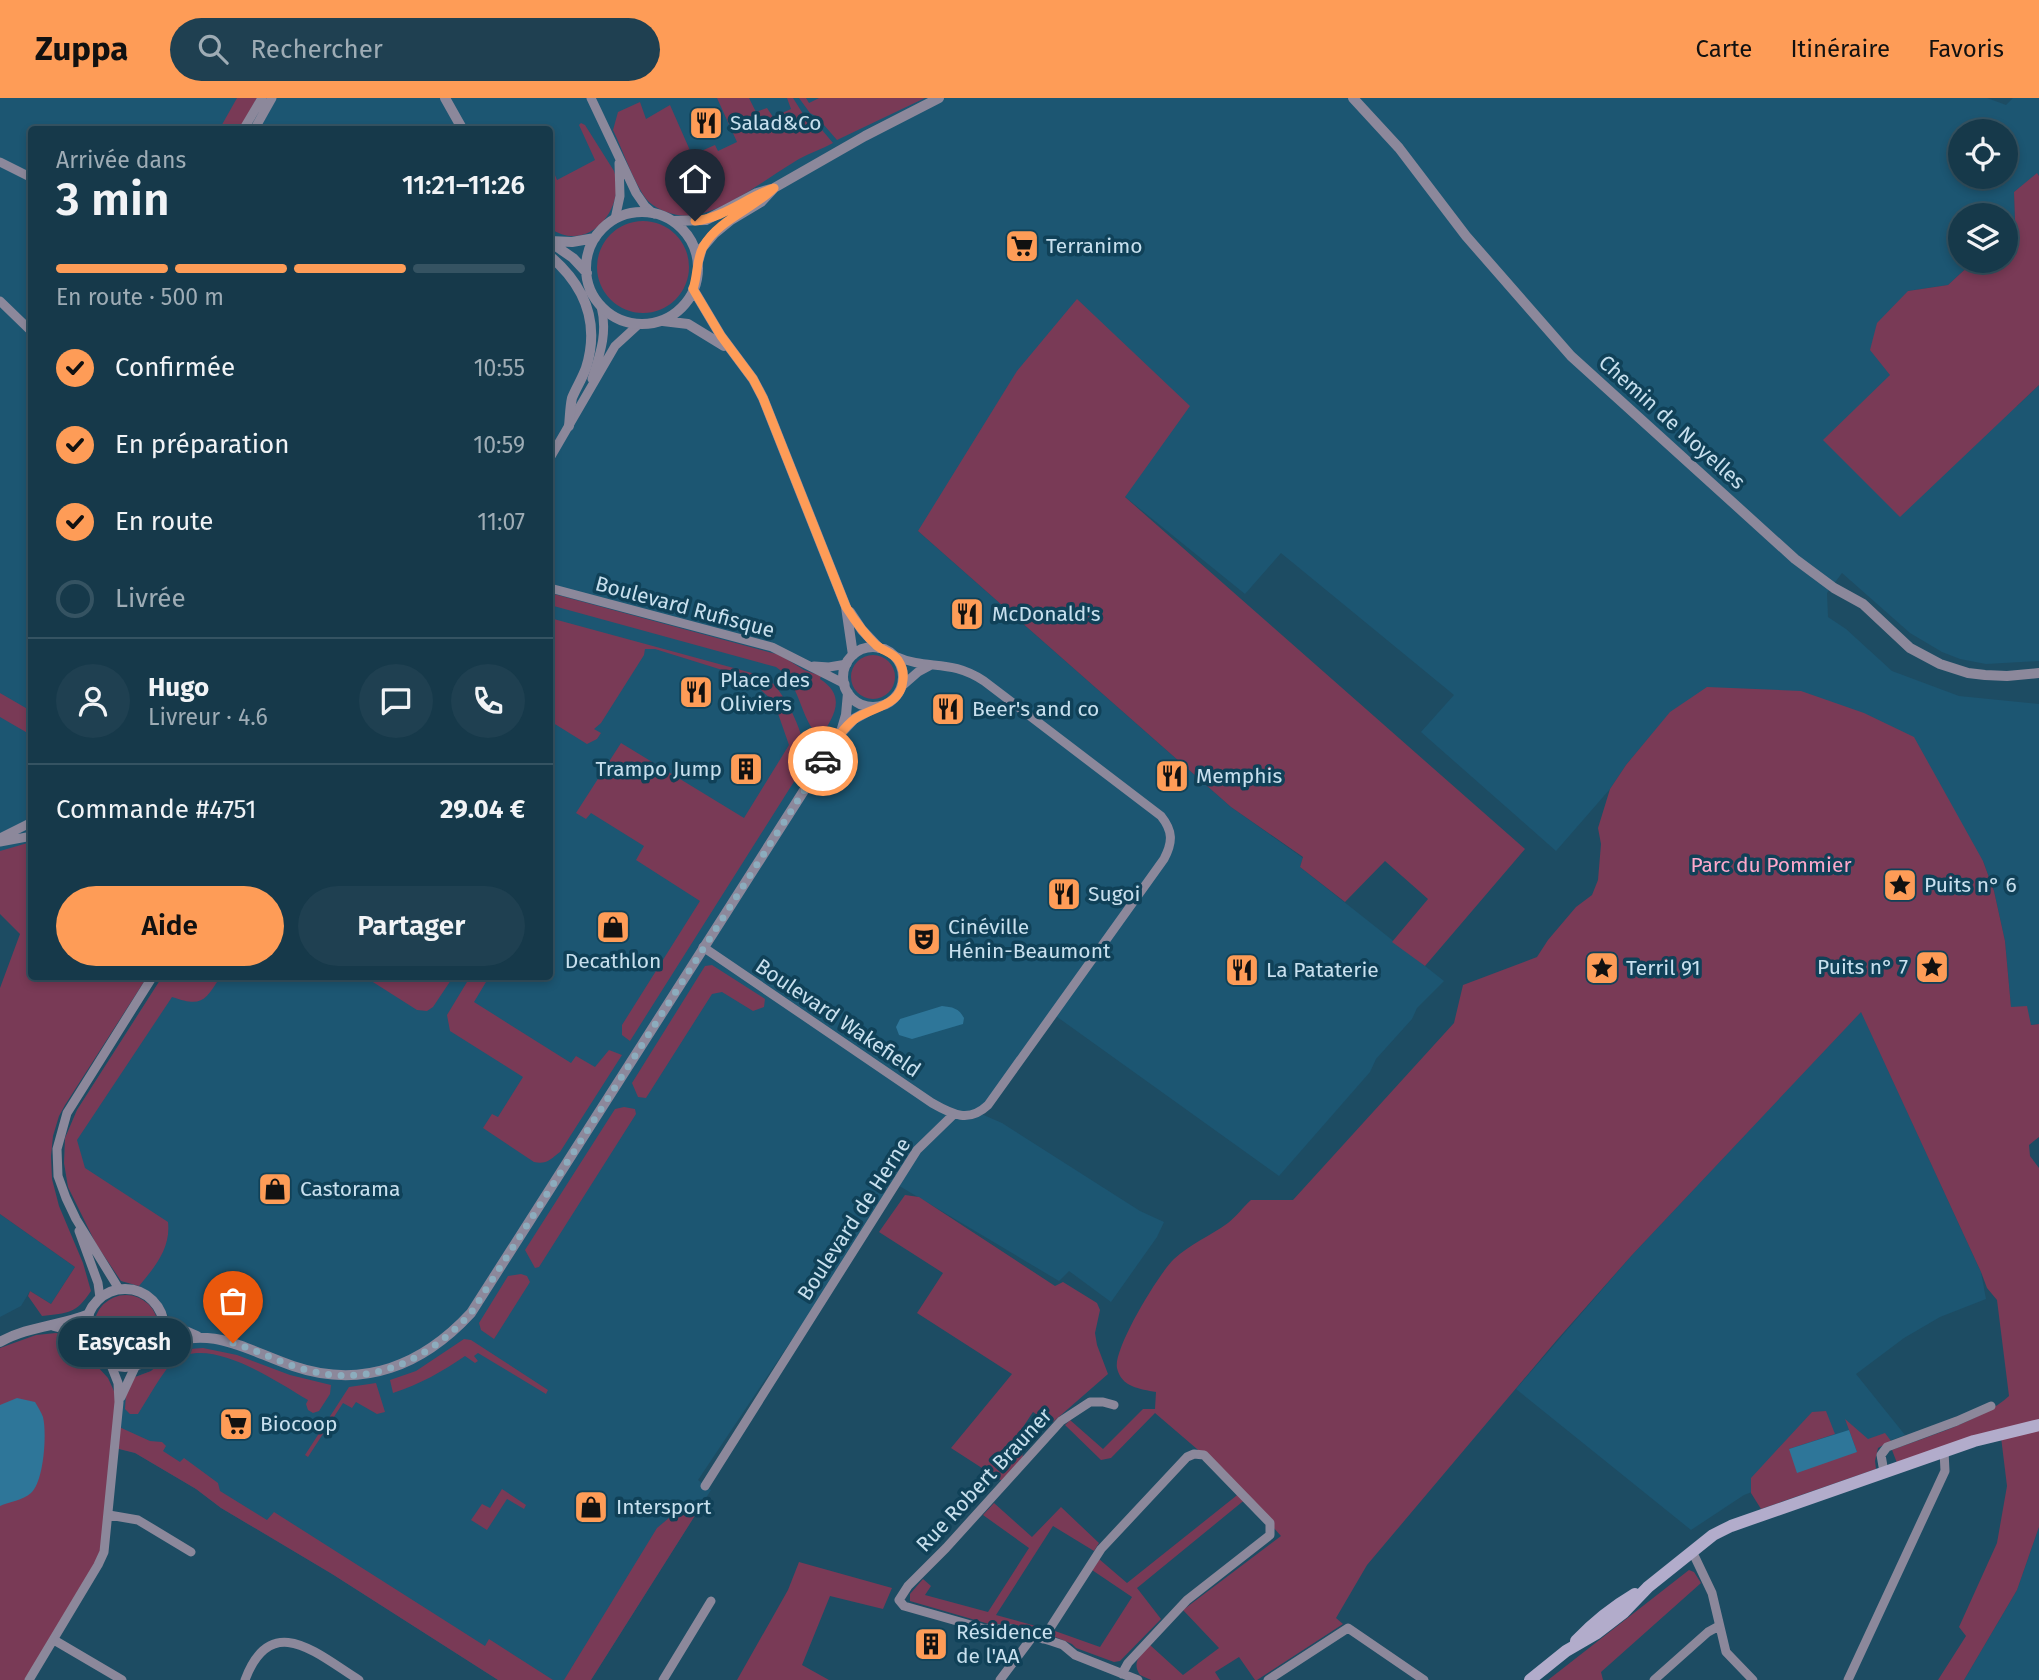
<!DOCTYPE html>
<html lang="fr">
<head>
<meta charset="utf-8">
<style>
	body { margin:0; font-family:"Fira Sans",sans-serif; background:#1f4051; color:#f1f3f6; height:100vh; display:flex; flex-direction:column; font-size:26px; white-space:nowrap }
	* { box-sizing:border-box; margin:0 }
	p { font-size:23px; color:#9eacb5 }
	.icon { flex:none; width:38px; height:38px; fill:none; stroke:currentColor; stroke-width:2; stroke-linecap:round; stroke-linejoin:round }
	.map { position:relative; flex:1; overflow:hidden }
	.drawer { position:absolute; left:28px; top:28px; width:525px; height:854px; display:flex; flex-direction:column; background:#16394a; border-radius:7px; box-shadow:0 4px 10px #0003,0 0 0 2px #355362 }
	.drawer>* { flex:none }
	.tools { position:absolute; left:1948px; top:21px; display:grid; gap:14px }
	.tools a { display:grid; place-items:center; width:70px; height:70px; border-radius:50%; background:#16394a; box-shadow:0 4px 10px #0003,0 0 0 2px #355362; font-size:35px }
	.pin { position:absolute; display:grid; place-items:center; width:60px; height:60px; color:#fff; margin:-72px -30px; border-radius:50% 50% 50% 0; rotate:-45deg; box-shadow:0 0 7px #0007 }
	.pin .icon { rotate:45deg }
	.courier { position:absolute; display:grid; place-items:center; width:70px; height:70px; margin:-35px; border:5px solid #fe9c57; border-radius:50%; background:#fff; color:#222; box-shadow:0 2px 9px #0007 }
	.bubble { position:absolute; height:49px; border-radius:24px; background:#16394a; box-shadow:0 4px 10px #0003,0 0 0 2px #355362; font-size:23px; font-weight:600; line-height:49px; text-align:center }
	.summary em { font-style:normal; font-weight:600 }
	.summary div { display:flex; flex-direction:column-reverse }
	.summary { display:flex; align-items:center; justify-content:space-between; height:119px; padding:0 28px }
	h1 { font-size:46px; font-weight:600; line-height:52px }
	.bar { display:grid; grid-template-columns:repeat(4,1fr); gap:10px 7px; align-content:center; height:84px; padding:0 28px }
	.bar i { height:9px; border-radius:5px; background:#355362 }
	.bar .active { background:#fe9c57 }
	.bar p { grid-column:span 4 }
	.line { display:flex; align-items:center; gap:18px; padding:0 28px; border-top:2px solid #355362 }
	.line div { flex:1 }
	.round { display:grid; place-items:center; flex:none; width:74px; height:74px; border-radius:37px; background:#1f4051 }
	ol { padding:0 28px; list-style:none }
	li { display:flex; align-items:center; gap:21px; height:77px }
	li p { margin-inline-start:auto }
	li .icon { padding:7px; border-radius:50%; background:#fe9c57; color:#111; stroke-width:4 }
	li:last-child { color:#9eacb5 }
	li i { width:38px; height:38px; border:4px solid #355362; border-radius:50% }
	.primary-button { display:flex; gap:14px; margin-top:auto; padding:14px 28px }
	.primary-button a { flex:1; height:80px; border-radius:42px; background:#fe9c57; color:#111; font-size:28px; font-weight:600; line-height:80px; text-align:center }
	.primary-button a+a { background:#1f4051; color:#f1f3f6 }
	header { display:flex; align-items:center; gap:42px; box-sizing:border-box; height:98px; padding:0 35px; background:#fe9c57; color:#111 }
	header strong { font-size:33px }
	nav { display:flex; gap:38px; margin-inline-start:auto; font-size:24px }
	.search { width:490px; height:63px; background:#1f4051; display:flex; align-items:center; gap:18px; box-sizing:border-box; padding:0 24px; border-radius:38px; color:#9eacb5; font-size:26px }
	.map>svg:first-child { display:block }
	.built { fill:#1c5672; fill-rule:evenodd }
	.green { fill:#793a56 }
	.water { fill:#2e7699 }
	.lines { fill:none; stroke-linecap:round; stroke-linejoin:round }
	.minor { stroke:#8c889b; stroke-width:9 }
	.tertiary { stroke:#8c889b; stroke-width:10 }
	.secondary { stroke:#b2accb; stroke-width:12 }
	.done { stroke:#8cacbd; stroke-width:7; stroke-dasharray:0 12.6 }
	.route { stroke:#fe9c57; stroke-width:9 }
	.labels { text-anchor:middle; stroke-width:7; stroke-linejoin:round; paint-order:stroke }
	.poi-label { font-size:21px; fill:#c8e0ee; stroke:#104158; text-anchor:start }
	.street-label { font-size:21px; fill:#c8e0ee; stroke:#104158 }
	.park-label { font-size:21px; fill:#fda8cb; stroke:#104158 }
</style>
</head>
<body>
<header>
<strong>Zuppa</strong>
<div class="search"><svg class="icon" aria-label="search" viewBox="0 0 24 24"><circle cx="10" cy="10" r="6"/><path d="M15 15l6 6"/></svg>Rechercher</div>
<nav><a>Carte</a><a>Itinéraire</a><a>Favoris</a></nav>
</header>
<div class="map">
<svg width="2039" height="1582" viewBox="0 0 2039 1582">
	<rect width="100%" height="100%" fill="#1d4c63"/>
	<path class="built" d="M0 0H1987L2006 7 2013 0H2039V78L2037 76 2014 94 2015 124 2006 133V117H1960V163H1974L1948 187 1908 193 2017 308 2039 287V563L1986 566 1960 561 1942 554 1910 535 1842 475 1827 495 1828 519 1846 531 1892 573 1959 598 2039 606V926L2031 927 2011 910 2005 843 1994 793 1983 763 1670 615 1626 667 1610 691 1556 753 1421 634 1454 597 1281 455 1245 496 1124 398 918 433 1231 709 1303 760 1300 769 1444 883 1417 910 1412 921 1376 961 1370 974 1279 1078 1053 916 979 1015 1002 1025 1140 1113 1164 1124 1157 1139 1111 1204 1069 1173 1059 1183 896 1086 698 1382 711 1392 591 1582H498L332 1476 221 1410 196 1391 135 1355 115 1350 119 1304 135 1279 151 1273 166 1258 172 1224 159 1202 139 1188 121 1183 68 1089 64 1065 65 1040 77 1012 162 879 550 878V32H32L31 781 0 764ZM1960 33H2006V79H1960Z
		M1861 913 1981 1174 1986 1201 1940 1219 1904 1240 1856 1276 1905 1337 1744 1397 1691 1432 1516 1291 1632 1157Z
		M0 1116 75 1169 51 1206 30 1193 21 1208 0 1219Z
		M2039 1429V1582H1964L2017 1492Z"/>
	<path class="green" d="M237 0H257L240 31 219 32Z
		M717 0H749L756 14 767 10 773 19 791 11 787 0H793L805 19 817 26 833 45C822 51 810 55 799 61 770 78 727 112 695 117 679 120 661 114 649 104 636 91 622 50 613 32L618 14 640 4 646 21 670 7 692 57 715 47 718 53 737 44Z
		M799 0H806L809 5 819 0H925L837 42 817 19 810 15Z
		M581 25 585 27 614 73C627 111 587 157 550 130V65L557 82 595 62 579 27Z
		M2037 75 2039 78V287L1900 419 1823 342 1890 277 1870 252 1877 225 1908 193 1948 187 1974 163H2006V133L2015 123 2014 94Z
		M597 169a46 46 0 1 1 92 0a46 46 0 1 1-92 0Z
		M1077 201 1190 308 1125 399 1525 751 1425 868 1392 844 1428 801 1385 763 1345 804 1300 769 1303 759 1231 709 918 433 1017 273Z
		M550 495 780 557 804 572 821 578 820 581C848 599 833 619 820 640 799 620 801 585 776 569L550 507Z
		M550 520 767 579C788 599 804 635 807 663L630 943 622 937V927L700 803 636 762 644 748 591 715 586 721 576 715 621 645 744 720 789 647 774 604 748 580 655 551H645L644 557 601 625 594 631 601 635 597 641 587 646 550 623Z
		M851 579a22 22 0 1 1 44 0a22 22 0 1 1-44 0Z
		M1707 589 1801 593 1864 615 1914 639 1983 763 1994 793 2005 843 2011 909 2027 908 2031 927 2039 926V1039L2029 1047 2030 1058 2039 1070V1429L2017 1492 1964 1582H1938L1966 1538 1959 1529 1997 1445 2007 1388 2000 1331 1897 1365 1892 1352C1926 1339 1983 1322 2009 1298L1997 1202 1987 1190 1981 1174 1861 914 1632 1157 1556 1243 1367 1467 1336 1520 1343 1526 1257 1582H1255L1239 1559 1215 1574 1220 1582H1151L1140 1577C1131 1563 1141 1557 1150 1547L1183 1577 1219 1550 1183 1512 1281 1438 1247 1400 1137 1490 1161 1521 1120 1563 1114 1564 1076 1550 1072 1546 1053 1538 1055 1533 1100 1549 1132 1499 1092 1472 1099 1461 1127 1485 1241 1394 1204 1357 1155 1315 1111 1360 1101 1362 1065 1327 1070 1322 1103 1351 1143 1311H1155L1156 1294C1140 1291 1121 1289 1117 1270 1113 1251 1159 1175 1174 1161 1190 1146 1210 1138 1228 1125 1236 1119 1243 1109 1251 1102H1293L1454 925 1463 887 1537 859 1548 842 1576 809 1592 797 1598 782 1601 746 1598 730 1610 691 1626 667 1670 614Z
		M0 595 31 613V637L0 619Z
		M31 744 32 878 147 879 65 1007 59 1018 53 1038 51 1058 52 1081 59 1108 83 1165 91 1193C76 1216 68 1215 42 1218L28 1198 30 1193 51 1206 75 1169 0 1116V890L20 836 0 816V753Z
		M712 867 765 901 764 909 753 913 722 894 712 896 646 1000 638 999 632 985 705 868Z
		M162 879H220C205 904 201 909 172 899L77 1042 85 1070 168 1124C171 1150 155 1169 139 1188L121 1183 96 1146 68 1089 64 1065 65 1040 77 1012Z
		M365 879H453L433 909 427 913 417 912Z
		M470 879H489L474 904 571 965 576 958 595 969 609 952 622 957 560 1054C551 1061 546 1067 534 1064L483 1030 492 1016 498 1019 523 979 450 933 447 917Z
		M624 1009 635 1011 636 1016 539 1169 535 1170 525 1152 615 1011Z
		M905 1097 919 1099 1055 1188 1063 1184 1097 1205 1100 1212 1095 1235 1097 1247 1108 1276 1053 1324 1047 1323 1033 1314 1013 1344 1022 1354 1023 1360 1002 1383 951 1350 1012 1276 917 1215 943 1175 879 1134Z
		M521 1176 527 1178 530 1184 494 1241 481 1232 479 1225 508 1178Z
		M94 1229a32 32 0 1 1 64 0a32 32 0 1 1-64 0Z
		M56 1235 71 1238 76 1241 85 1255 108 1280 119 1304 117 1328 150 1343 162 1344 166 1348 163 1353 180 1364 184 1360 218 1385 220 1393 267 1422 274 1414 485 1548 489 1541 553 1582H498L332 1476 221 1410 196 1391 135 1355 115 1350 104 1454 29 1582H0V1250L36 1237Z
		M464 1241 471 1242 548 1292 546 1296 478 1255 474 1258 478 1263 475 1265 465 1258C442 1274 420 1286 393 1295L390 1282 416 1273Z
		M203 1250 237 1257 290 1277 331 1287 330 1296 319 1313 313 1315 308 1312 306 1306 308 1302C277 1284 209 1236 174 1263 164 1271 146 1304 138 1316H130L125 1311 126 1296 135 1279 151 1273 176 1252Z
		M376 1285 385 1314 377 1316 356 1304 352 1310 343 1305 308 1359 305 1357 349 1289Z
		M1826 1313 1835 1336 1789 1351 1857 1354 1845 1321 1868 1341 1885 1335 1891 1343 1878 1350 1875 1363 1876 1371 1761 1411 1751 1395V1380L1812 1314Z
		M502 1391 526 1407 524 1411 507 1401 487 1432 471 1422 482 1406 490 1410Z
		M994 1405 1032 1439 1061 1409 1099 1445 1094 1453 1053 1428 996 1517 1043 1530 1039 1534 1013 1526H989L910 1503V1496L923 1481 931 1488 925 1497 988 1514 1029 1450 983 1417Z
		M676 1414 696 1416 591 1582H564L657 1430Z
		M799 1464 892 1490 883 1511 830 1498 802 1567 829 1582H737L788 1492Z
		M1689 1472 1694 1474 1701 1485 1601 1574 1603 1582H1548Z"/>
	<path class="water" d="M942 908C952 909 959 910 964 920L963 926 912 941 899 937 896 929 900 921Z
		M17 1300 35 1304C38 1309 41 1314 43 1319 47 1335 44 1384 31 1395 23 1402 9 1404 0 1408V1307Z
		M1849 1332 1857 1354 1797 1375 1789 1351Z"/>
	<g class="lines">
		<path class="minor" d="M591 0 636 95 645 108 654 116
			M243 32 262 0
			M254 32 272 0
			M0 64 32 80
			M615 121 620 98 619 65
			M0 203 32 234
			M592 281C600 256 608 235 601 208
			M550 360 615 248 639 226
			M550 490 772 549 845 586
			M814 568 829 569 847 566
			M902 588 918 574 931 567
			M0 740 32 724
			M0 744 32 738
			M703 849 932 1005C953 1017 969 1025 988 1007L1164 761C1173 744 1173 733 1161 718L984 583C949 560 928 573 895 558
			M79 1133 98 1185 100 1200
			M119 1191 76 1121 66 1100 58 1078 57 1051 67 1015 153 878
			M121 1299 135 1269
			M1114 1307 1103 1304H1090L1061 1323 946 1450 908 1488 899 1502 904 1508 985 1531H1011L1051 1543 1063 1547 1075 1557 1138 1582
			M1884 1374 1881 1357 1887 1349 1957 1323 1991 1308
			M705 1388 917 1052 954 1016
			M109 1417 138 1422 191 1454
			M1692 1453 1712 1495 1726 1554 1753 1582
			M1043 1541 1101 1451 1187 1359 1194 1356 1204 1357 1270 1425V1437L1187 1502 1128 1565 1122 1576
			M54 1542 122 1582
			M29 1582 98 1467 104 1454 119 1304 118 1285 111 1267
			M245 1582C271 1512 317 1556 359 1582
			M663 1582 711 1503
			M1000 1582 1033 1538
			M1268 1582 1348 1530 1424 1582
			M1654 1582 1708 1534 1719 1528
			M1848 1582 1945 1373 1944 1353"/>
		<path class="tertiary" d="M445 0 463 32
			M1353 0 1399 50 1466 138 1571 258 1795 461 1834 490 1863 506 1910 550 1940 566 1968 575 1985 577 2007 578 2039 575
			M586 170a56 56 0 1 1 112 0a56 56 0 1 1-112 0Z
			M673 123 706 122 757 95 771 91
			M550 143 572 144 595 140
			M550 144 573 160 587 175
			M550 158C585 188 600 225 586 270 582 281 576 290 572 300 570 309 570 319 569 328
			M698 164 702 150 714 136 731 122 761 104 774 90 865 38 939 0
			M693 191 721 238 753 281 763 300 846 509 853 557
			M663 223 688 226 724 248
			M850 514 862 532 879 550
			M843 579a30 30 0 1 1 60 0a30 30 0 1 1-60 0Z
			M841 634 846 617 848 595
			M86 1230a39 39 0 1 1 78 0a39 39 0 1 1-78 0Z
			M165 1224 197 1238
			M54 1228 70 1232 88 1242
			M0 1244C28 1228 60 1228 89 1216
			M161 1249C210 1225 248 1253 293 1268 363 1292 423 1267 471 1215L840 636 854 621 876 609"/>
		<path class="secondary" d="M1576 1543C1594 1524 1613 1509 1635 1496
			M1530 1582 1566 1553 1597 1535 1623 1515 1648 1489 1713 1437 1731 1428 1974 1343 2039 1327"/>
	</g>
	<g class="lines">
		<path class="done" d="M233 1245C257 1252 279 1264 303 1271 369 1291 427 1263 471 1215L823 663"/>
		<path class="route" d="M695 123C724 120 747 99 774 90 753 111 718 122 703 149 696 162 698 177 693 191L721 238 753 281 763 300 846 509C855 523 864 536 876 547 883 553 892 554 898 562 902 568 904 575 903 582 901 608 873 609 856 620 841 631 832 648 823 663"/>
	</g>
	<defs>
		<g id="restaurant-square" transform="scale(1.75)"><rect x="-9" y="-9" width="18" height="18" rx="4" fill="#fe9c57" stroke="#104158"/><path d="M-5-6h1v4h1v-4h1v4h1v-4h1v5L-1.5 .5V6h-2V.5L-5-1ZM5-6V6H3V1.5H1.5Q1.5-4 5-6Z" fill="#111"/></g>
		<g id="supermarket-square" transform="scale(1.75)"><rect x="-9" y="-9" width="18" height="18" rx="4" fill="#fe9c57" stroke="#104158"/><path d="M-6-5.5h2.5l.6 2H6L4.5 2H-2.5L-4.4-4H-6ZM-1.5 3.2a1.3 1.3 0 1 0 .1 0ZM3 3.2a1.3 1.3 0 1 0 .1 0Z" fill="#111"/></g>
		<g id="building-square" transform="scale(1.75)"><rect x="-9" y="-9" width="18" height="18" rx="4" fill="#fe9c57" stroke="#104158"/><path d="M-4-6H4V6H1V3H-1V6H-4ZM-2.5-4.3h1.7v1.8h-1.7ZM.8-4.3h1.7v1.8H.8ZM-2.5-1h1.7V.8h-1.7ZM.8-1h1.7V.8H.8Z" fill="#111"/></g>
		<g id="sight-square" transform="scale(1.75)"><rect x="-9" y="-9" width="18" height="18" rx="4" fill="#fe9c57" stroke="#104158"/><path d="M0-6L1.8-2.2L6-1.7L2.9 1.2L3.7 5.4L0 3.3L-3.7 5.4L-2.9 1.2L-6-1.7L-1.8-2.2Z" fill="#111"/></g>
		<g id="shop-square" transform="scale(1.75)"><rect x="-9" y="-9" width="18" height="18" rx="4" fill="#fe9c57" stroke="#104158"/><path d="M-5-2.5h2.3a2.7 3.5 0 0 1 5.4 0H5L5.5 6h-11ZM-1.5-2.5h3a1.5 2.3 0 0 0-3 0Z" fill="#111"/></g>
		<g id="theatre-square" transform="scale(1.75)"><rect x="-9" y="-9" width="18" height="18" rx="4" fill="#fe9c57" stroke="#104158"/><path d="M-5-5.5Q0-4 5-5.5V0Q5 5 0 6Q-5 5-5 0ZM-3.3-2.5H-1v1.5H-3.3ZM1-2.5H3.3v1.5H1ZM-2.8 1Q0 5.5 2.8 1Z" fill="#111"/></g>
	</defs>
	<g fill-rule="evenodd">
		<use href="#restaurant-square" x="706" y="25"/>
		<use href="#supermarket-square" x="1022" y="148"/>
		<use href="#restaurant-square" x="967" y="516"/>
		<use href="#restaurant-square" x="696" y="594"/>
		<use href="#restaurant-square" x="948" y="611"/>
		<use href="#building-square" x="746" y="671"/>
		<use href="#restaurant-square" x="1172" y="678"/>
		<use href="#sight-square" x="1900" y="787"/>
		<use href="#restaurant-square" x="1064" y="796"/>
		<use href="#shop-square" x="613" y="829"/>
		<use href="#theatre-square" x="924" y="841"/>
		<use href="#sight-square" x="1932" y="869"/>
		<use href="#sight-square" x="1602" y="870"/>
		<use href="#restaurant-square" x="1242" y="872"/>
		<use href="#shop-square" x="275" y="1091"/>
		<use href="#supermarket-square" x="236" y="1326"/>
		<use href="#shop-square" x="591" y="1409"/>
		<use href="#building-square" x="931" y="1546"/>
	</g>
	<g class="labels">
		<g class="poi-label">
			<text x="730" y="32">Salad&amp;Co</text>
			<text x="1046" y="155">Terranimo</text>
			<text x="992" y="523">McDonald's</text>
			<text x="720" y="589">Place des<tspan x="720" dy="24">Oliviers</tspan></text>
			<text x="972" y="618">Beer's and co</text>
			<text x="722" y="678" text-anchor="end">Trampo Jump</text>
			<text x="1196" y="685">Memphis</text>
			<text x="1924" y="794">Puits n° 6</text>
			<text x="1088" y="803">Sugoi</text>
			<text x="948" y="836">Cinéville<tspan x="948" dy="24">Hénin-Beaumont</tspan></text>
			<text x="613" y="870" text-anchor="middle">Decathlon</text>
			<text x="1908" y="876" text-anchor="end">Puits n° 7</text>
			<text x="1626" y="877">Terril 91</text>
			<text x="1266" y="879">La Pataterie</text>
			<text x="300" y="1098">Castorama</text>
			<text x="260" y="1333">Biocoop</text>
			<text x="616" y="1416">Intersport</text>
			<text x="956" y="1541">Résidence<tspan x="956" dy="24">de l'AA</tspan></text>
		</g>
		<g class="street-label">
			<text transform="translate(1672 324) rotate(42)" y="7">Chemin de Noyelles</text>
			<text transform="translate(685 509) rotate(15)" y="7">Boulevard Rufisque</text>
			<text transform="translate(838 920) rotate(34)" y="7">Boulevard Wakefield</text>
			<text transform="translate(854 1121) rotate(-57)" y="7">Boulevard de Herne</text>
			<text transform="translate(984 1382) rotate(-47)" y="7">Rue Robert Brauner</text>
		</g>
		<g class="park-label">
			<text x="1771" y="774">Parc du Pommier</text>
		</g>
	</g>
</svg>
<div class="tools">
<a><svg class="icon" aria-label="locate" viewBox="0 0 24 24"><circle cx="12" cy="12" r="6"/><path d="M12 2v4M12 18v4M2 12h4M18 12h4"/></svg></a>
<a><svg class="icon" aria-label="layers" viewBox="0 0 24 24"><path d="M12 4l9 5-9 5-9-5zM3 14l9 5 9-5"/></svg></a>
</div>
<div class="pin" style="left:233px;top:1245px;background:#ea580c"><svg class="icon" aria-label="bag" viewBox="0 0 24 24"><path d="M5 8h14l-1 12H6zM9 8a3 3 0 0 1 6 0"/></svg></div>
<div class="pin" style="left:695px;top:123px;background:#1f2937"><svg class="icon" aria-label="home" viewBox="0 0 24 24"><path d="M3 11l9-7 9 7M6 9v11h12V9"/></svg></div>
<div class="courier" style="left:823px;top:663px"><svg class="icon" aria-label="car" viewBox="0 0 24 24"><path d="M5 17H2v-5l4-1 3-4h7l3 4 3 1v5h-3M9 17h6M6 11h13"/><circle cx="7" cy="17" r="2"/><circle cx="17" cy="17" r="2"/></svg></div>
<div class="bubble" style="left:58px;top:1220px;width:133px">Easycash</div>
<section class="drawer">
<div class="summary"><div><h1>3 min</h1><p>Arrivée dans</p></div><em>11:21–11:26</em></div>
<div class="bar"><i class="active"></i><i class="active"></i><i class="active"></i><i></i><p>En route · 500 m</p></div>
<ol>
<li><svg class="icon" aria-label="check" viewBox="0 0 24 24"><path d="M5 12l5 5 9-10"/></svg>Confirmée<p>10:55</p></li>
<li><svg class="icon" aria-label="check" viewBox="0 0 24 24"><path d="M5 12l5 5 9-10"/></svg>En préparation<p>10:59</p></li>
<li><svg class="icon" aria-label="check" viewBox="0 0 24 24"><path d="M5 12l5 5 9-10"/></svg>En route<p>11:07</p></li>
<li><i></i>Livrée</li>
</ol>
<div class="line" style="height:126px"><a class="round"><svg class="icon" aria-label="person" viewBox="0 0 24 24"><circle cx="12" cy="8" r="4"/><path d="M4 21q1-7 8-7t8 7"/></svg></a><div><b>Hugo</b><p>Livreur · 4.6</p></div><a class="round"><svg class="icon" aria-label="chat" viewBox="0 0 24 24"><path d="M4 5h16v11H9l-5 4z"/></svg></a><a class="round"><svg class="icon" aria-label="phone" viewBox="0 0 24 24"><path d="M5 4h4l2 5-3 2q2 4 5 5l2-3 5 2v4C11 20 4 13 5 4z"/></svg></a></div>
<div class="line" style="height:91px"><div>Commande #4751</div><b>29.04 €</b></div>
<div class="primary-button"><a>Aide</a><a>Partager</a></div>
</section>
</div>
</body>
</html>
